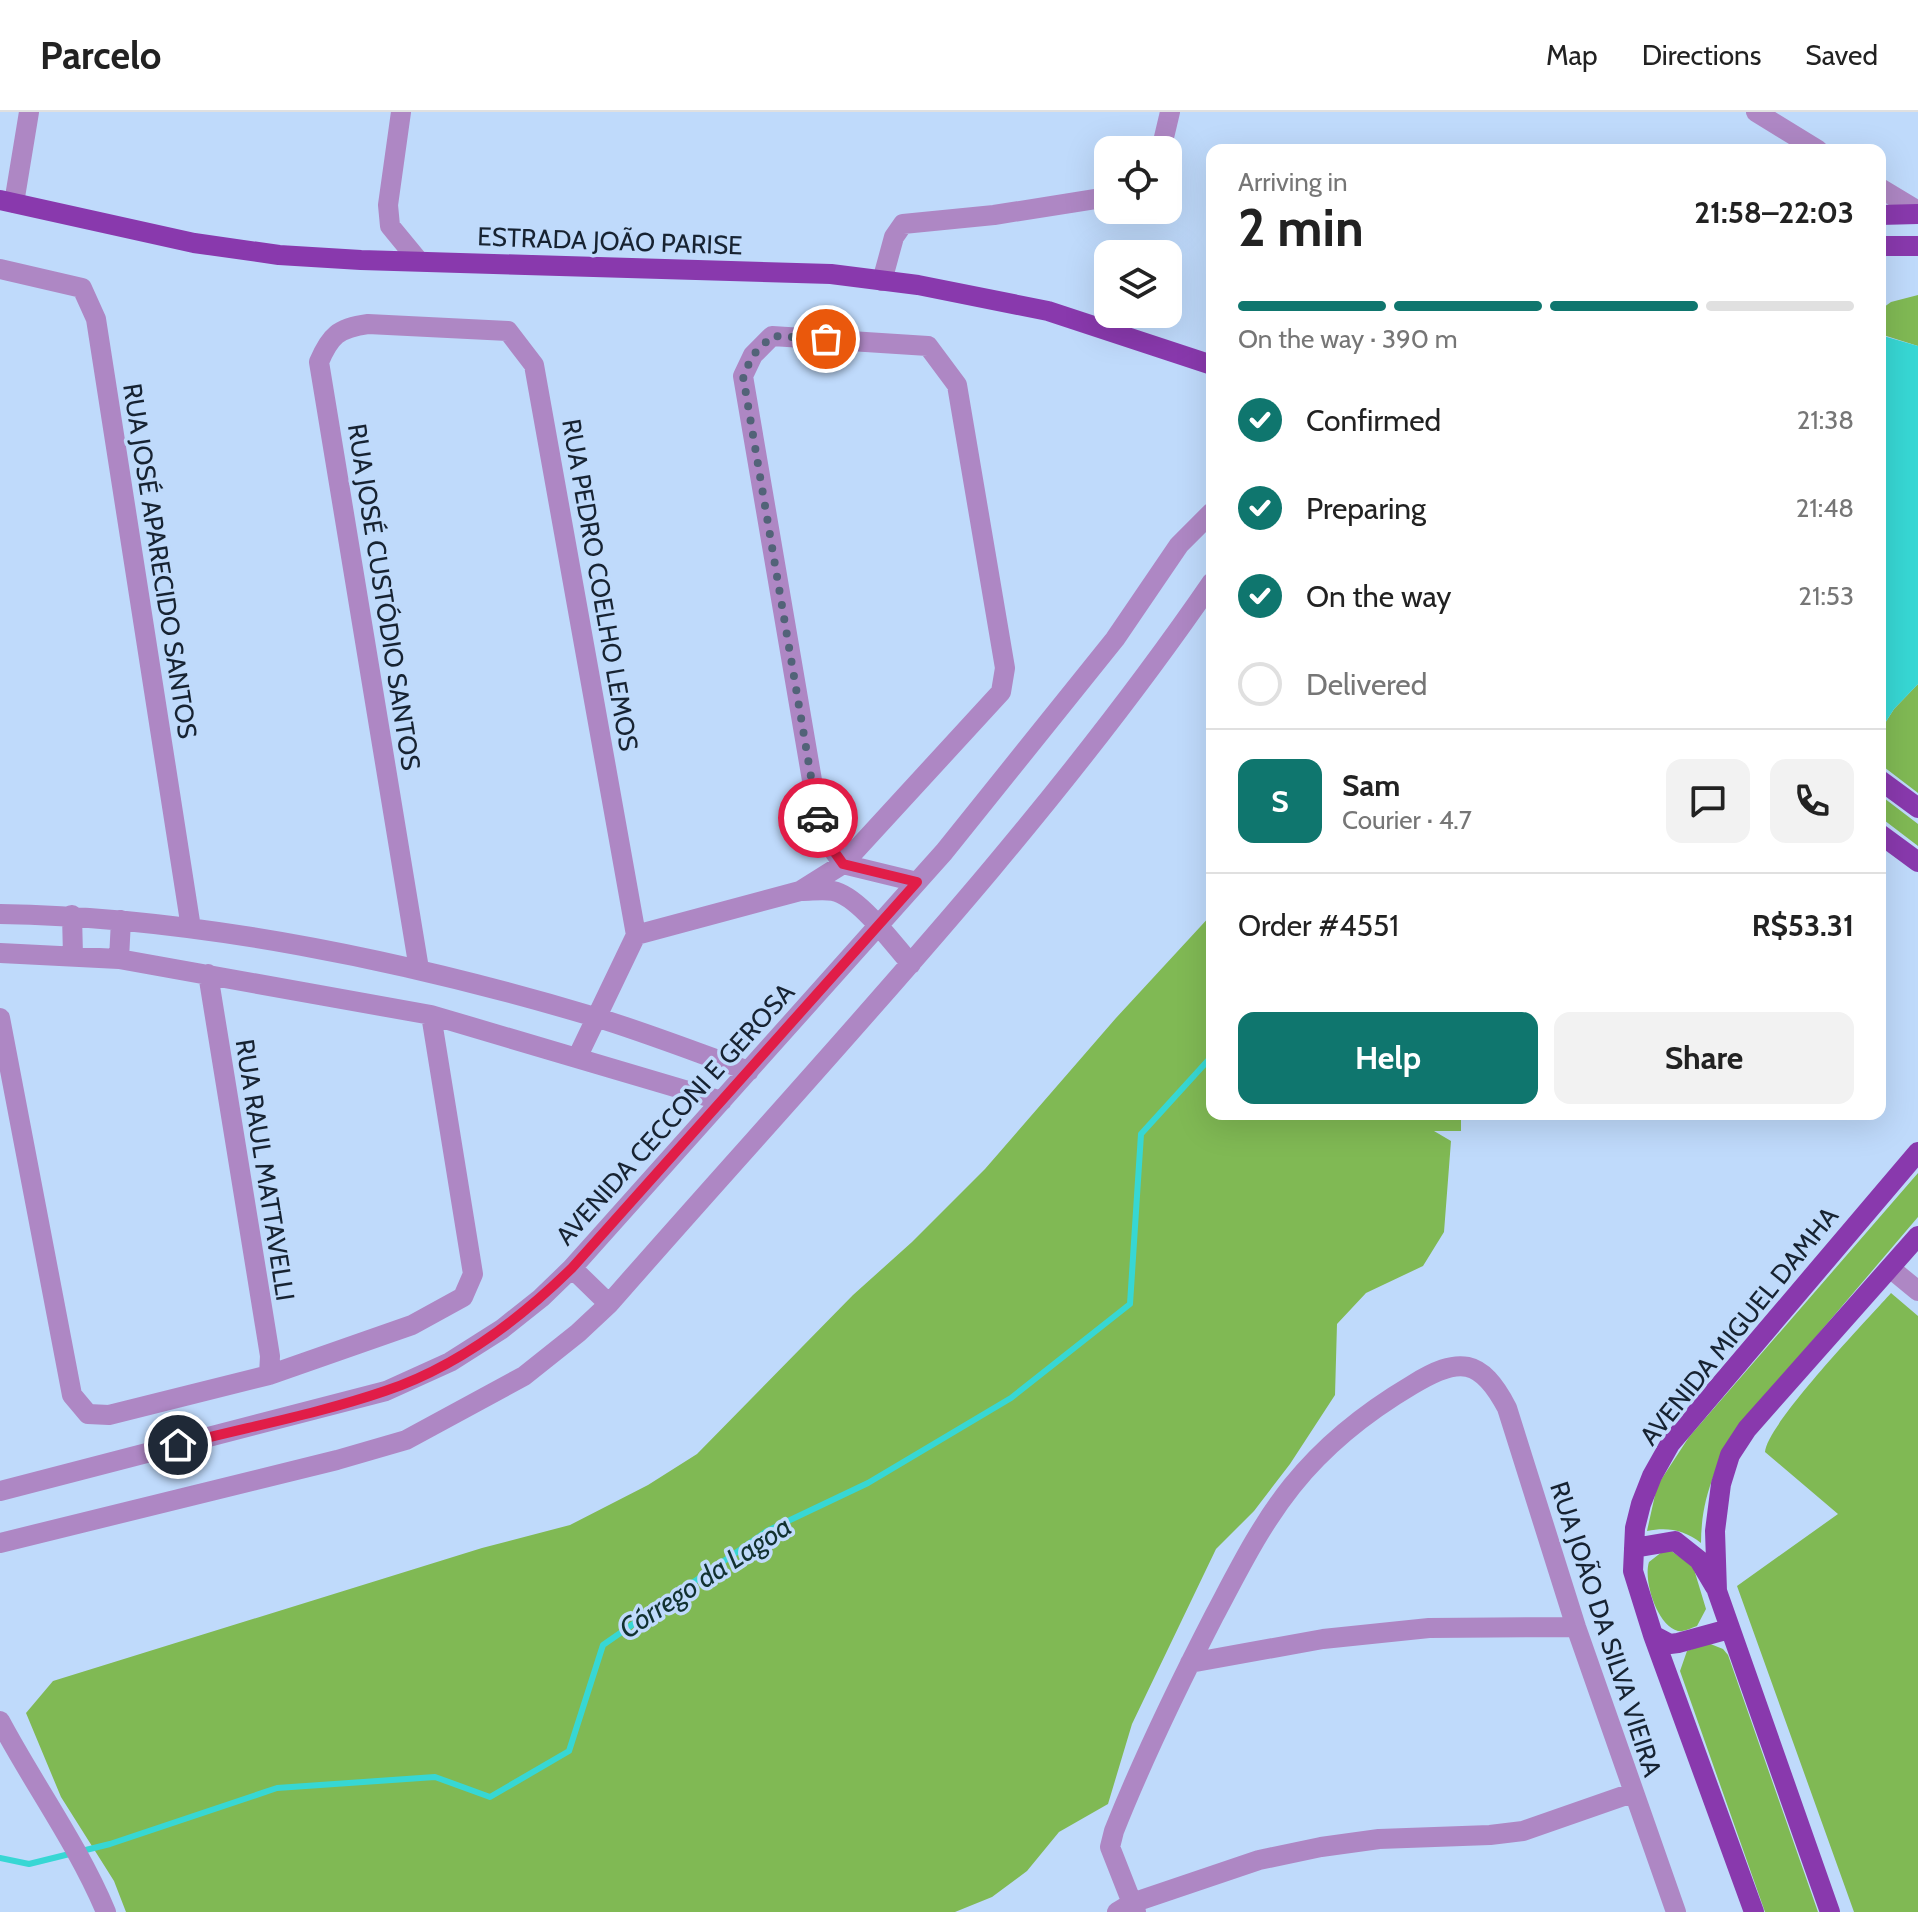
<!DOCTYPE html>
<html lang="en">
<head>
<meta charset="utf-8">
<style>
	body { margin:0; font-family:Cabin,sans-serif; background:#f2f2f2; color:#222; height:100vh; display:flex; flex-direction:column; font-size:30px; white-space:nowrap }
	* { box-sizing:border-box; margin:0 }
	p { font-size:26px; color:#767676 }
	.icon { flex:none; width:44px; height:44px; fill:none; stroke:currentColor; stroke-width:2; stroke-linecap:round; stroke-linejoin:round }
	.map { position:relative; flex:1; overflow:hidden }
	.drawer { position:absolute; left:1206px; top:32px; width:680px; height:976px; display:flex; flex-direction:column; background:#fff; border-radius:16px; box-shadow:0 8px 32px #0002 }
	.drawer>* { flex:none }
	.controls { position:absolute; left:1094px; top:24px; display:grid; gap:16px }
	.controls a { display:grid; place-items:center; width:88px; height:88px; border-radius:16px; background:#fff; box-shadow:0 8px 32px #0002; font-size:40px }
	.pin { position:absolute; display:grid; place-items:center; width:68px; height:68px; color:#fff; margin:-34px; border:4px solid #fff; border-radius:50%; box-shadow:0 2px 8px #0007 }
	.courier { position:absolute; display:grid; place-items:center; width:80px; height:80px; margin:-40px; border:6px solid #e11d48; border-radius:50%; background:#fff; color:#222; box-shadow:0 2px 10px #0007 }
	.head em { font-style:normal; font-weight:800 }
	.head div { display:flex; flex-direction:column-reverse }
	.head { display:flex; align-items:center; justify-content:space-between; height:136px; padding:0 32px }
	h1 { font-size:52px; font-weight:800; line-height:60px }
	.bar { display:grid; grid-template-columns:repeat(4,1fr); gap:12px 8px; align-content:center; height:96px; padding:0 32px }
	.bar i { height:10px; border-radius:6px; background:#e0e0e0 }
	.bar .selected { background:#0f766e }
	.bar p { grid-column:span 4 }
	.line { display:flex; align-items:center; gap:20px; padding:0 32px; border-top:2px solid #e0e0e0 }
	.line div { flex:1 }
	.round { display:grid; place-items:center; flex:none; width:84px; height:84px; border-radius:16px; background:#f2f2f2 }
	ol { padding:0 32px; list-style:none }
	li { display:flex; align-items:center; gap:24px; height:88px }
	li p { margin-inline-start:auto }
	li .icon { padding:8px; border-radius:50%; background:#0f766e; color:#fff; stroke-width:4 }
	li:last-child { color:#767676 }
	li i { width:44px; height:44px; border:4px solid #e0e0e0; border-radius:50% }
	.action { display:flex; gap:16px; margin-top:auto; padding:16px 32px }
	.action a { flex:1; height:92px; border-radius:16px; background:#0f766e; color:#fff; font-size:32px; font-weight:800; line-height:92px; text-align:center }
	.action a+a { background:#f2f2f2; color:#222 }
	header { display:flex; align-items:center; gap:48px; box-sizing:border-box; height:112px; padding:0 40px; background:#fff; border-bottom:2px solid #e0e0e0 }
	header strong { font-size:38px }
	nav { display:flex; gap:44px; margin-inline-start:auto; font-size:28px }
	.map>svg:first-child { display:block }
	.green { fill:#80b954 }
	.water { fill:#37d7d4 }
	.lines { fill:none; stroke-linecap:round; stroke-linejoin:round }
	.stream { stroke:#37d7d4; stroke-width:6 }
	.minor { stroke:#ae87c4; stroke-width:20 }
	.major { stroke:#8939ad; stroke-width:20 }
	.done { stroke:#526378; stroke-width:8; stroke-dasharray:0 14.4 }
	.route { stroke:#e11d48; stroke-width:10 }
	.labels { text-anchor:middle; stroke-width:7; stroke-linejoin:round; paint-order:stroke }
	.street-label { font-size:26px; fill:#172332; stroke:#bfdafb }
	.water-label { font-size:28px; font-style:italic; fill:#113130; stroke:#bfdafb }
</style>
</head>
<body>
<header>
<strong>Parcelo</strong>
<nav><a>Map</a><a>Directions</a><a>Saved</a></nav>
</header>
<div class="map">
<svg width="1918" height="1800" viewBox="0 0 1918 1800">
	<rect width="100%" height="100%" fill="#bfdafb"/>
	<path class="green" d="M1918 183V234L1880 222V198L1891 190Z
		M1918 572V681L1880 652V619L1894 597Z
		M1880 683 1918 712V734L1880 705Z
		M1212 802V1002H1461V1019H1434L1451 1029 1444 1120 1423 1154 1366 1181 1337 1212 1335 1283 1290 1352 1254 1399 1216 1437 1132 1612 1108 1692 1059 1720 1027 1759 992 1785 955 1800H126L114 1769 61 1685 26 1601 53 1569 482 1436 570 1413 648 1373 697 1342 853 1183 912 1130 985 1057 1116 906Z
		M1918 1061V1105L1739 1315C1716 1351 1701 1387 1701 1431 1684 1418 1668 1415 1647 1419L1657 1374 1689 1325Z
		M1891 1181 1918 1204V1800H1854L1737 1474 1838 1402 1765 1340C1767 1312 1867 1208 1891 1181Z
		M1667 1436 1693 1454 1706 1497 1697 1514C1691 1516 1684 1520 1678 1519 1657 1514 1643 1468 1649 1450Z
		M1708 1531 1723 1537 1728 1543 1818 1800H1765L1680 1559 1687 1539Z"/>
	<path class="water" d="M1880 223 1918 234V572L1894 597 1880 619Z"/>
	<g class="lines">
		<path class="stream" d="M0 1746 29 1752 110 1732 277 1676 435 1665 490 1685 569 1639 603 1533 767 1419 868 1371 1011 1286 1130 1192 1141 1022 1212 944"/>
		<path class="minor" d="M401 0 388 93 390 114 418 148
			M1756 0 1818 38
			M1161 38 1170 0
			M1880 76 1918 99
			M14 91 29 0
			M0 157 82 176 96 207 191 816
			M882 169 894 125 903 112 994 103 1108 85
			M801 779C812 779 823 777 833 779 859 784 893 832 911 852
			M0 802C196 805 407 849 595 905 647 921 698 941 749 959
			M72 803 73 844
			M0 841 119 847 431 903 722 989
			M119 847 121 808
			M419 857 319 250C330 224 338 216 368 212L508 219 534 253 636 823
			M208 862 270 1244 269 1263
			M0 906 72 1283 88 1302 109 1303 269 1263 412 1213 463 1185 473 1162 431 903
			M577 946 636 823 800 779 843 752 1001 580 1005 556 957 273 928 234 772 224 753 243 743 264 821 721 843 752 917 770
			M572 1156 609 1192
			M1890 1156 1918 1179
			M0 1379 386 1279 450 1250 502 1217 541 1186 572 1156 944 740 1115 527 1179 433 1212 400
			M0 1431 337 1348 406 1328 524 1264 578 1221 609 1192C815 956 1034 729 1212 470
			M1190 1551 1323 1527 1429 1516 1576 1515
			M0 1609C34 1673 78 1733 106 1800
			M1117 1800 1132 1791 1110 1735 1114 1719C1143 1646 1178 1574 1214 1504 1238 1459 1260 1414 1292 1374 1324 1334 1368 1299 1412 1273 1459 1244 1481 1246 1507 1296L1576 1515 1676 1800
			M1136 1800 1132 1791 1259 1748 1321 1735 1379 1727 1490 1723 1523 1719 1632 1681"/>
		<path class="major" d="M0 88 194 131 279 143 361 148 831 162 918 173 1048 199 1212 253
			M1880 103 1918 102
			M1880 134H1918
			M1880 668 1918 696
			M1880 722 1918 750
			M1634 1436 1675 1429 1699 1448 1715 1475
			M1653 1523 1670 1532 1678 1531 1729 1517
			M1754 1800 1653 1523 1633 1459 1635 1416 1641 1392 1652 1364 1670 1332 1918 1040
			M1830 1800 1717 1479 1715 1419 1721 1372 1730 1343 1747 1317 1918 1124"/>
	</g>
	<g class="lines">
		<path class="done" d="M818 706 743 264 753 243 772 224 826 227"/>
		<path class="route" d="M178 1333C247 1315 318 1302 385 1279 457 1255 519 1208 572 1156L917 770 843 752 821 721 818 706"/>
	</g>
	<g class="labels">
		<g class="street-label">
			<text transform="translate(610 129) rotate(2)" y="9">ESTRADA JOÃO PARISE</text>
			<text transform="translate(160 449) rotate(81)" y="9">RUA JOSÉ APARECIDO SANTOS</text>
			<text transform="translate(600 473) rotate(80)" y="9">RUA PEDRO COELHO LEMOS</text>
			<text transform="translate(384 485) rotate(81)" y="9">RUA JOSÉ CUSTÓDIO SANTOS</text>
			<text transform="translate(675 1002) rotate(-48)" y="9">AVENIDA CECCONI E GEROSA</text>
			<text transform="translate(265 1058) rotate(81)" y="9">RUA RAUL MATTAVELLI</text>
			<text transform="translate(1739 1214) rotate(-51)" y="9">AVENIDA MIGUEL DAMHA</text>
			<text transform="translate(1606 1517) rotate(72)" y="9">RUA JOÃO DA SILVA VIEIRA</text>
		</g>
		<g class="water-label">
			<text transform="translate(705 1465) rotate(-33)" y="10">Córrego da Lagoa</text>
		</g>
	</g>
</svg>
<div class="controls">
<a><svg class="icon" aria-label="locate" viewBox="0 0 24 24"><circle cx="12" cy="12" r="6"/><path d="M12 2v4M12 18v4M2 12h4M18 12h4"/></svg></a>
<a><svg class="icon" aria-label="layers" viewBox="0 0 24 24"><path d="M12 4l9 5-9 5-9-5zM3 14l9 5 9-5"/></svg></a>
</div>
<div class="pin" style="left:826px;top:227px;background:#ea580c"><svg class="icon" aria-label="bag" viewBox="0 0 24 24"><path d="M5 8h14l-1 12H6zM9 8a3 3 0 0 1 6 0"/></svg></div>
<div class="pin" style="left:178px;top:1333px;background:#1f2937"><svg class="icon" aria-label="home" viewBox="0 0 24 24"><path d="M3 11l9-7 9 7M6 9v11h12V9"/></svg></div>
<div class="courier" style="left:818px;top:706px"><svg class="icon" aria-label="car" viewBox="0 0 24 24"><path d="M5 17H2v-5l4-1 3-4h7l3 4 3 1v5h-3M9 17h6M6 11h13"/><circle cx="7" cy="17" r="2"/><circle cx="17" cy="17" r="2"/></svg></div>
<section class="drawer">
<div class="head"><div><h1>2 min</h1><p>Arriving in</p></div><em>21:58–22:03</em></div>
<div class="bar"><i class="selected"></i><i class="selected"></i><i class="selected"></i><i></i><p>On the way · 390 m</p></div>
<ol>
<li><svg class="icon" aria-label="check" viewBox="0 0 24 24"><path d="M5 12l5 5 9-10"/></svg>Confirmed<p>21:38</p></li>
<li><svg class="icon" aria-label="check" viewBox="0 0 24 24"><path d="M5 12l5 5 9-10"/></svg>Preparing<p>21:48</p></li>
<li><svg class="icon" aria-label="check" viewBox="0 0 24 24"><path d="M5 12l5 5 9-10"/></svg>On the way<p>21:53</p></li>
<li><i></i>Delivered</li>
</ol>
<div class="line" style="height:144px"><b class="round" style="background:#0f766e;color:#fff">S</b><div><b>Sam</b><p>Courier · 4.7</p></div><a class="round"><svg class="icon" aria-label="chat" viewBox="0 0 24 24"><path d="M4 5h16v11H9l-5 4z"/></svg></a><a class="round"><svg class="icon" aria-label="phone" viewBox="0 0 24 24"><path d="M5 4h4l2 5-3 2q2 4 5 5l2-3 5 2v4C11 20 4 13 5 4z"/></svg></a></div>
<div class="line" style="height:104px"><div>Order #4551</div><b>R$53.31</b></div>
<div class="action"><a>Help</a><a>Share</a></div>
</section>
</div>
</body>
</html>
